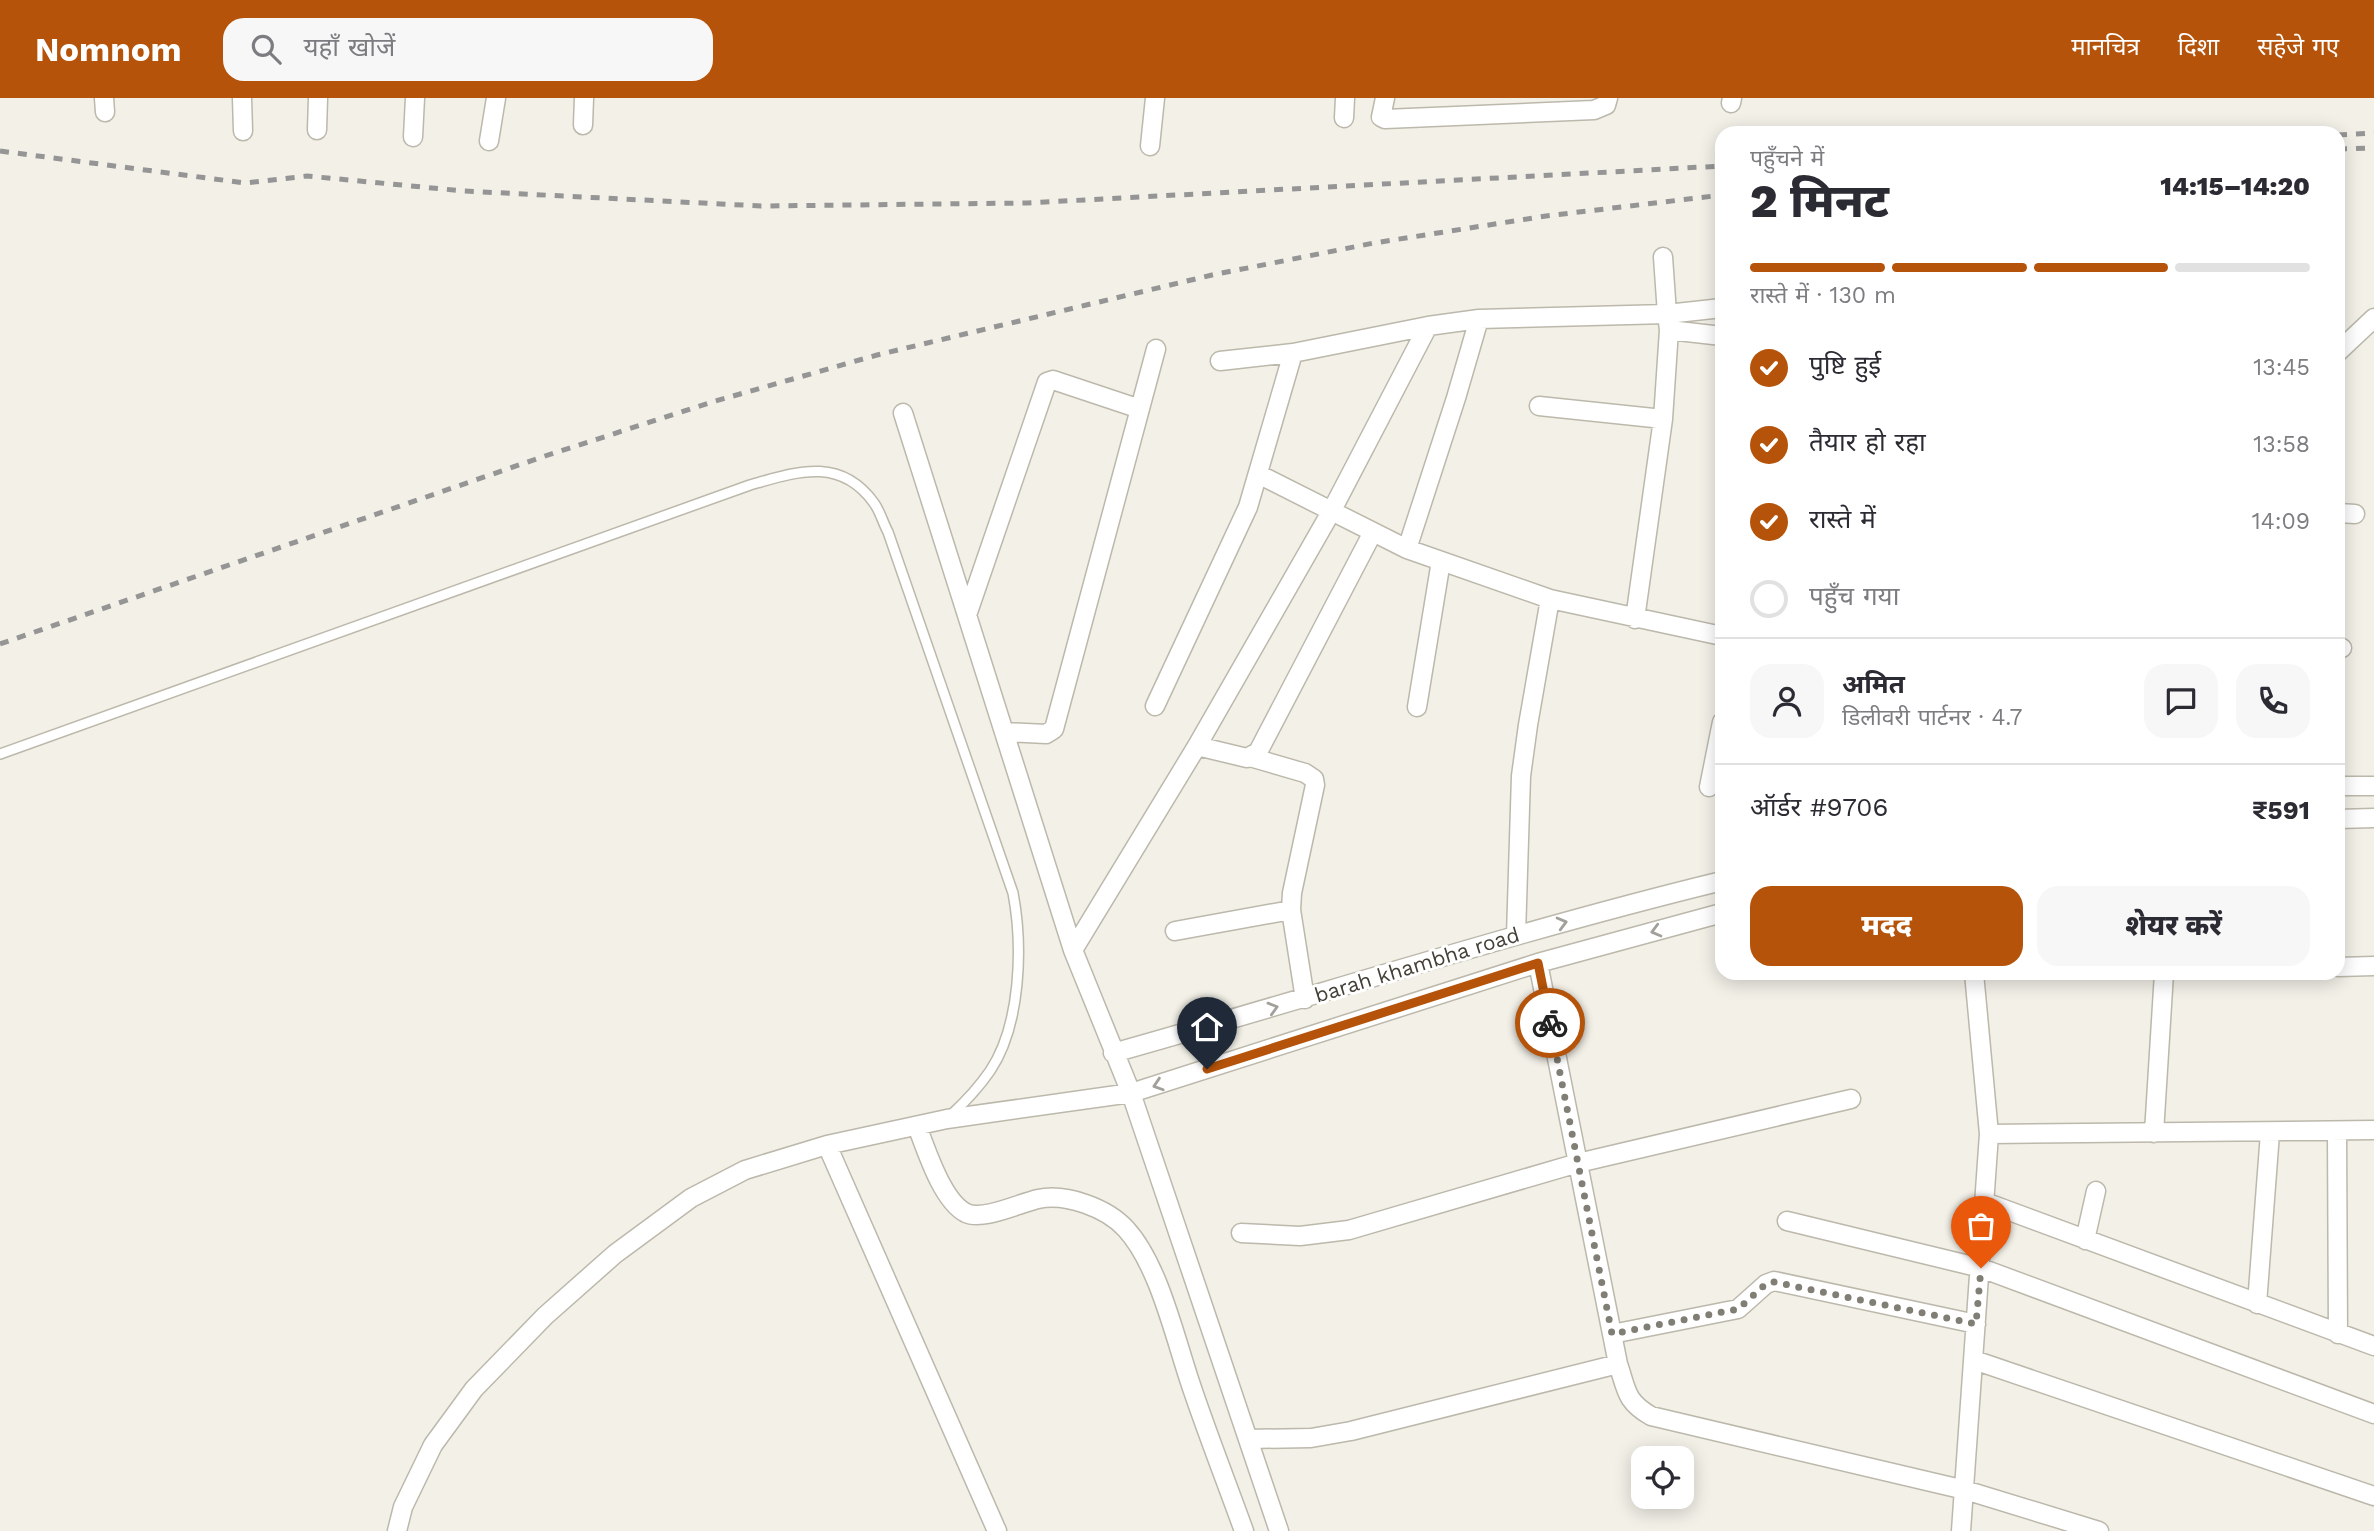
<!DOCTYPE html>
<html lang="hi">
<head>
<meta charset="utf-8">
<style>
	body { margin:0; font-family:"Work Sans","Noto Sans Devanagari",sans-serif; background:#f7f7f7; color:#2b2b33; height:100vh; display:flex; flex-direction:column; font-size:26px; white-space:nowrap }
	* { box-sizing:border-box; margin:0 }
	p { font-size:23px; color:#7c7c81 }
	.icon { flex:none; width:38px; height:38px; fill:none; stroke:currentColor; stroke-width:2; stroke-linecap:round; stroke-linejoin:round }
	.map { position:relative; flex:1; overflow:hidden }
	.drawer { position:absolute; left:1715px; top:28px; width:630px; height:854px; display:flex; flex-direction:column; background:#fff; border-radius:21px; box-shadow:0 4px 18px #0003 }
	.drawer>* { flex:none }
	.tools { position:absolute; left:1631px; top:1348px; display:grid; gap:14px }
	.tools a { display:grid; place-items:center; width:63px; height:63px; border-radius:14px; background:#fff; box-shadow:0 4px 18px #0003; font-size:35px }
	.pin { position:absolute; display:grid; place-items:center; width:60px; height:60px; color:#fff; margin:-72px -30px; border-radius:50% 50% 50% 0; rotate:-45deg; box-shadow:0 0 7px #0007 }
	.pin .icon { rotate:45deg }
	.courier { position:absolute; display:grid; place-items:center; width:70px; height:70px; margin:-35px; border:5px solid #b45309; border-radius:50%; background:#fff; color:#222; box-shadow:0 2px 9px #0007 }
	.summary em { font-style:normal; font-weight:800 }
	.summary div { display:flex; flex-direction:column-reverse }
	.summary { display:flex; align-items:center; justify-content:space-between; height:119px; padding:0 35px }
	h1 { font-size:46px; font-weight:800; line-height:52px }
	.bar { display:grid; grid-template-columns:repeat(4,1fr); gap:10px 7px; align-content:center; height:84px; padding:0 35px }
	.bar i { height:9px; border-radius:5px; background:#e1e1e2 }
	.bar .selected { background:#b45309 }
	.bar p { grid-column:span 4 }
	.line { display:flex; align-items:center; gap:18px; padding:0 35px; border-top:2px solid #e1e1e2 }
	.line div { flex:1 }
	.round { display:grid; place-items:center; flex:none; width:74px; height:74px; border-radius:21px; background:#f7f7f7 }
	ol { padding:0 35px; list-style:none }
	li { display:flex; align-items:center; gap:21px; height:77px }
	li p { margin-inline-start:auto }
	li .icon { padding:7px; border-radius:50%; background:#b45309; color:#fff; stroke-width:4 }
	li:last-child { color:#7c7c81 }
	li i { width:38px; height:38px; border:4px solid #e1e1e2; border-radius:50% }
	.action { display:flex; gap:14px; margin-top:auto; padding:14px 35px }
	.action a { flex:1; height:80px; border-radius:21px; background:#b45309; color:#fff; font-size:28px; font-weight:800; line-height:80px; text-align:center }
	.action a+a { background:#f7f7f7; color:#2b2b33 }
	header { display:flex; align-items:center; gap:42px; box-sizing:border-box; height:98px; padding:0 35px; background:#b45309; color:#fff }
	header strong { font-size:33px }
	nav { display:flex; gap:38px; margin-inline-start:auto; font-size:24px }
	.search { width:490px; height:63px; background:#f7f7f7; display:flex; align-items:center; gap:18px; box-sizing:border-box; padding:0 24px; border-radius:21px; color:#7c7c81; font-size:26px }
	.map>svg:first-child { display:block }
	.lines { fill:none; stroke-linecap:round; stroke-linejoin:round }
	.lane-casing { stroke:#bcb8ab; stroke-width:12 }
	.street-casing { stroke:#bcb8ab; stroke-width:21 }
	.lane { stroke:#fff; stroke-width:9 }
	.street { stroke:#fff; stroke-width:18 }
	.rail { stroke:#959595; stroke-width:5; stroke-dasharray:9 9; stroke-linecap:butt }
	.oneway { stroke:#a2a09b }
	.done { stroke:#817e75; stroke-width:7; stroke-dasharray:0 12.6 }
	.route { stroke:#b45309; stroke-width:9 }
	.labels { text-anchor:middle; stroke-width:6; stroke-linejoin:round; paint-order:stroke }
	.street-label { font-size:21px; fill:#444037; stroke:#fff }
</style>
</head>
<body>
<header>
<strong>Nomnom</strong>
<div class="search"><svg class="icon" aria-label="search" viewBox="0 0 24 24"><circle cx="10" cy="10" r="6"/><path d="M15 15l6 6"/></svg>यहाँ खोजें</div>
<nav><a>मानचित्र</a><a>दिशा</a><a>सहेजे गए</a></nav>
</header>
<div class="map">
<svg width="2374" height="1433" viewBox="0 0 2374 1433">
	<rect width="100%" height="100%" fill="#f2f0e7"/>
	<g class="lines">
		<g class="lane-casing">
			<path id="lane" d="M0 656 750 387C796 374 840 358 874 405 880 413 883 425 888 434L1013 795C1023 848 1021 927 990 973 979 989 965 1004 951 1017"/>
		</g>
		<g class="street-casing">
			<path id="street" d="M104 0 105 14
				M242 0 243 33
				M1385 0 1381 19 1385 21 1594 12 1606 7 1608 0
				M1731 5 1732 0
				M1344 20 1345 0
				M583 27 584 0
				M317 32 318 0
				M413 39 415 0
				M489 43 496 0
				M1150 48 1155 0
				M1663 159 1667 216 1722 210
				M1479 221 1456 300 1407 451 1550 501 1722 538
				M1428 228 1479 221 1667 216 1669 232 1663 321 1635 521
				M1669 232 1722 238
				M2338 254 2374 220
				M1220 263 1293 255
				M1539 308 1663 321
				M903 315 1073 852 1131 995 1279 1433
				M1258 376 1407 451
				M2338 415 2355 416
				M967 517 1047 284 1053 282 1140 311
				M2338 550H2342
				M1417 609 1441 463
				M1004 634 1046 636 1054 631 1156 251
				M1197 648 1247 660 1258 654 1373 434
				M1250 659 1305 675 1314 681 1315 687 1292 795 1291 812 1305 901
				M2338 688H2374
				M1709 689 1722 624
				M2338 721 2374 720
				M1175 833 1291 812
				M1516 837 1521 678 1528 627 1550 501
				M1073 852 1197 648 1331 414 1428 228 1293 255 1248 409 1155 608
				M1538 865 1618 1266C1627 1292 1625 1303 1651 1318L1965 1392 2099 1433
				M2338 869 2374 868
				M1113 955C1316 898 1517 833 1722 783
				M917 1028C926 1051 942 1103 966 1115 983 1123 1020 1105 1038 1101 1066 1095 1107 1110 1126 1131 1160 1168 1176 1245 1193 1293 1209 1340 1227 1386 1244 1433
				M2337 1034 2338 1236
				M2154 1035 2164 875
				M1989 1036 2374 1032
				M827 1047 997 1433
				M1985 1104 2374 1248
				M1787 1123 1981 1170 2374 1316
				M1241 1135 1300 1138 1349 1132 1578 1065 1851 1001
				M2085 1142 2096 1093
				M2257 1206 2270 1035
				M1612 1236 1738 1211 1766 1186 1774 1183 1976 1226
				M1974 1262 2374 1398
				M1248 1341 1311 1340 1351 1333 1618 1266
				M397 1433 403 1409 433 1347 474 1291 545 1218 615 1156 691 1100 745 1072 827 1047 947 1021 1131 995 1538 865 1722 815
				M1961 1433 1989 1036 1974 875"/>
		</g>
		<use href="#lane" class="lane"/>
		<use href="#street" class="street"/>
		<path class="rail" d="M2338 37 2374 35
			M2338 51 2374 50
			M0 53 245 85 307 78 464 93 761 108 1027 105 1722 68
			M0 546 545 358 712 304 877 257 1212 177 1374 145 1546 118 1722 97"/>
	</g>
	<defs><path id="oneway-chevron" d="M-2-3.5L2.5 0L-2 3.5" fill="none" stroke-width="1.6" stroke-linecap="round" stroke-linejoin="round" transform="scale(1.75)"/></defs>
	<g class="oneway">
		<use href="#oneway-chevron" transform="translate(1562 825) rotate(-15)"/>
		<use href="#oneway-chevron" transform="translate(1656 833) rotate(165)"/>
		<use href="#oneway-chevron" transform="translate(1273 910) rotate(-16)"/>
		<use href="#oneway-chevron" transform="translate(1158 987) rotate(162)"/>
	</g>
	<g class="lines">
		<path class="done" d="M1550 925 1612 1236 1738 1211 1766 1186 1774 1184 1976 1226 1981 1170"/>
		<path class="route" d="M1207 971 1538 865 1550 925"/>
	</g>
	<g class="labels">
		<g class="street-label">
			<text transform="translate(1417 867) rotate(-17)" y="7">barah khambha road</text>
		</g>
	</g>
</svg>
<div class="tools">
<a><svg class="icon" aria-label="locate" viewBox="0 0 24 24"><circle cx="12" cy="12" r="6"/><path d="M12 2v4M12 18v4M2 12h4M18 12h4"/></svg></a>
</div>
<div class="pin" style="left:1981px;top:1170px;background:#ea580c"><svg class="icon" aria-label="bag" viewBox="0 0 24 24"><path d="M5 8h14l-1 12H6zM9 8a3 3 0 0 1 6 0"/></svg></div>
<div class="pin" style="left:1207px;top:971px;background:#1f2937"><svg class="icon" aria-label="home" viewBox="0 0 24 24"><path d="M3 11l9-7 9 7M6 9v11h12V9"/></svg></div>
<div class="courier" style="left:1550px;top:925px"><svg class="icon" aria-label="bike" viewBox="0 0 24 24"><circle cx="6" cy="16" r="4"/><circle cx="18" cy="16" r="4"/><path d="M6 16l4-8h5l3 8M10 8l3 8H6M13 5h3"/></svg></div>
<section class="drawer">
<div class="summary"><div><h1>2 मिनट</h1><p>पहुँचने में</p></div><em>14:15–14:20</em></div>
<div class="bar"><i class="selected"></i><i class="selected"></i><i class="selected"></i><i></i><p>रास्ते में · 130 m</p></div>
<ol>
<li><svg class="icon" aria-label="check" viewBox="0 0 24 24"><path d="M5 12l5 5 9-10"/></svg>पुष्टि हुई<p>13:45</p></li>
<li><svg class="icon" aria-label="check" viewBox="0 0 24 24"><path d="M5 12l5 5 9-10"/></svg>तैयार हो रहा<p>13:58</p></li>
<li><svg class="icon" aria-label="check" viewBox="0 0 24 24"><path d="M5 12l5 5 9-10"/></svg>रास्ते में<p>14:09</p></li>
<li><i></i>पहुँच गया</li>
</ol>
<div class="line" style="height:126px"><a class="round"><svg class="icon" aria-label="person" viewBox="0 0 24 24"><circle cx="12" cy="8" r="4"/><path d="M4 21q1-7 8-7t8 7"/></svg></a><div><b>अमित</b><p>डिलीवरी पार्टनर · 4.7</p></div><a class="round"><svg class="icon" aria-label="chat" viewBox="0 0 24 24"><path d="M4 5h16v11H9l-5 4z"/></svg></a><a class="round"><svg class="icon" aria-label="phone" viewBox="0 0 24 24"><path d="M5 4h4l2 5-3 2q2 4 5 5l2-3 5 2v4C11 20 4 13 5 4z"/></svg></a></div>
<div class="line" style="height:91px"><div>ऑर्डर #9706</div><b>₹591</b></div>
<div class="action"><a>मदद</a><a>शेयर करें</a></div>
</section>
</div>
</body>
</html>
